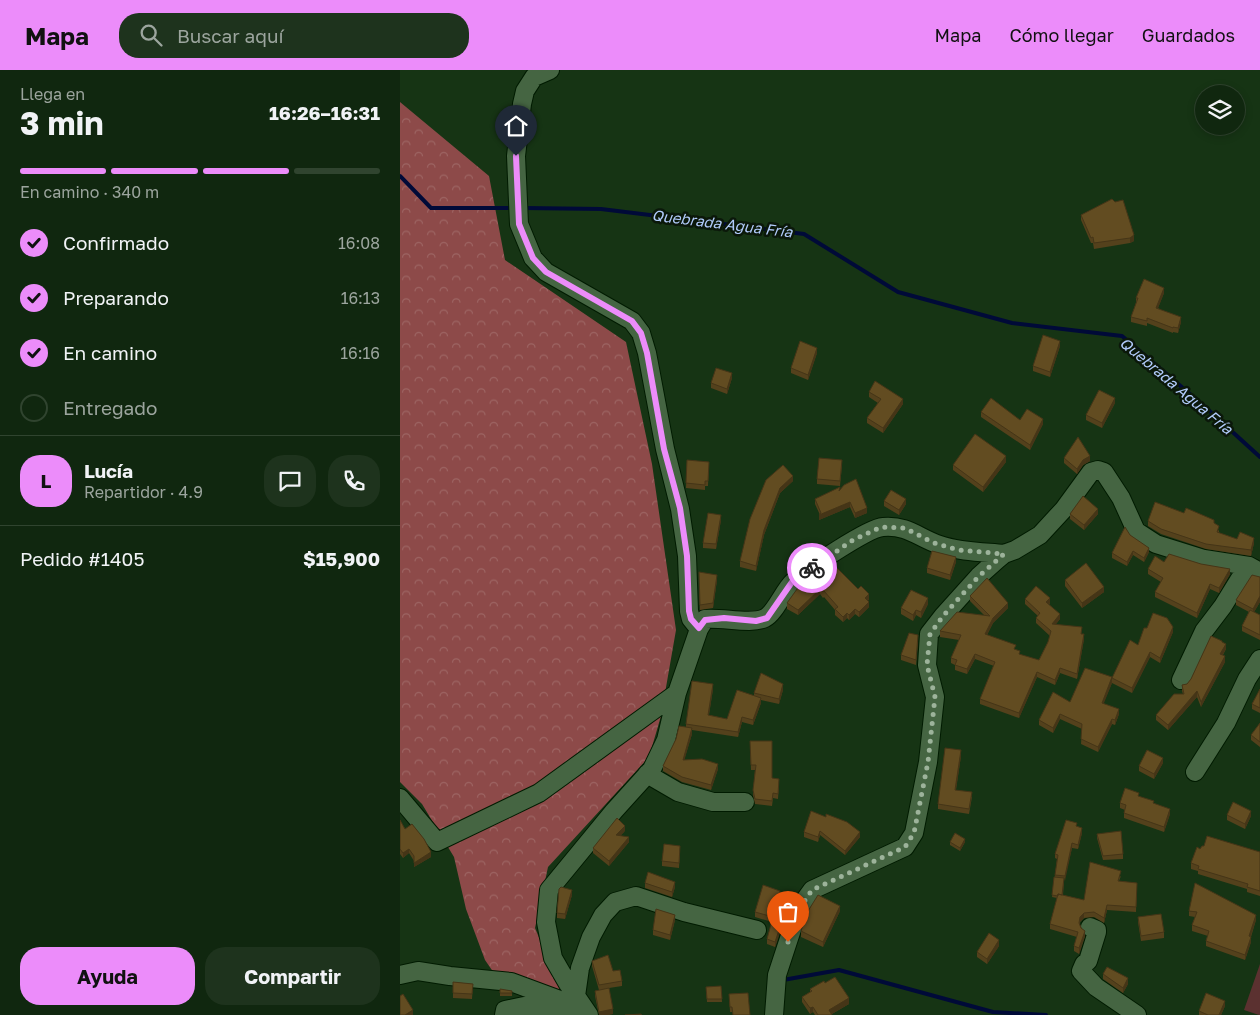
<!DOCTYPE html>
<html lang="es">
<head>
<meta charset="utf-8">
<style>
	body { margin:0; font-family:"Golos Text",sans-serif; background:#1e331d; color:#f1f3f6; height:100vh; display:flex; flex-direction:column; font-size:19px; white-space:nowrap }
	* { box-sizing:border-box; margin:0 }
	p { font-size:16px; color:#9ca59e }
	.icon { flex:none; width:28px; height:28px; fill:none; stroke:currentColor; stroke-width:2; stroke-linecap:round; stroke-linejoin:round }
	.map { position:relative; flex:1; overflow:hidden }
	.drawer { display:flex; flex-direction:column; background:#10270f; width:400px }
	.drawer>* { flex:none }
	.controls { position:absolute; left:795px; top:15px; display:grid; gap:10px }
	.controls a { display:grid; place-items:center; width:50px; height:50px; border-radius:50%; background:#10270f; box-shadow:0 2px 8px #0003,0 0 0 1px #30442f; font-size:25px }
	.pin { position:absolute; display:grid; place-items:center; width:42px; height:42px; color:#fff; margin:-51px -21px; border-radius:50% 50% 50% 0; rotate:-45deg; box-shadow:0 0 5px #0007 }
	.pin .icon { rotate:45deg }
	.courier { position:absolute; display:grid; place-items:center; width:50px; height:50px; margin:-25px; border:4px solid #ec8cfa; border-radius:50%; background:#fff; color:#222; box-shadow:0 1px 6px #0007 }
	.summary em { font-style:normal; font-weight:700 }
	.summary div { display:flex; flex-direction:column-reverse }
	.summary { display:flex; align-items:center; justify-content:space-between; height:85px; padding:0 20px }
	h1 { font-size:32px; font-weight:700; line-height:38px }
	.bar { display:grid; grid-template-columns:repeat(4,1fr); gap:8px 5px; align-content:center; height:60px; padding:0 20px }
	.bar i { height:6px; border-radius:4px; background:#30442f }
	.bar .selected { background:#ec8cfa }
	.bar p { grid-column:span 4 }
	.line { display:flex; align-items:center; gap:12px; padding:0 20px; border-top:1px solid #30442f }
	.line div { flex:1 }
	.round { display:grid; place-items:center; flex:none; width:52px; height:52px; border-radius:20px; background:#1e331d }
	ol { padding:0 20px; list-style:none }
	li { display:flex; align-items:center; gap:15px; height:55px }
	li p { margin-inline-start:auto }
	li .icon { padding:5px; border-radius:50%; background:#ec8cfa; color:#111; stroke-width:4 }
	li:last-child { color:#9ca59e }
	li i { width:28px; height:28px; border:2px solid #30442f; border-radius:50% }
	.action { display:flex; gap:10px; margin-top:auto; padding:10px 20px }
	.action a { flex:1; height:58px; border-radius:20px; background:#ec8cfa; color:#111; font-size:20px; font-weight:700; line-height:58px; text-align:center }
	.action a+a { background:#1e331d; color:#f1f3f6 }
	header { display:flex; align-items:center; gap:30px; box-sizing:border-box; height:70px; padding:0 25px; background:#ec8cfa; color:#111 }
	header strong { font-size:24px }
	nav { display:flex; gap:28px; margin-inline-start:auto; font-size:18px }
	.search { width:350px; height:45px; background:#1e331d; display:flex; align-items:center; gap:12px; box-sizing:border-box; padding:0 18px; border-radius:20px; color:#9ca59e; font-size:19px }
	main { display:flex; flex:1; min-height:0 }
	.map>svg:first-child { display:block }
	.forest { fill:url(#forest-crowns) }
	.pitch { fill:#5b3130 }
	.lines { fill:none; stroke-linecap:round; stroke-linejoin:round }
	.stream { stroke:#000a38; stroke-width:4 }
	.minor-casing { stroke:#001b00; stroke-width:20 }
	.minor { stroke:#456542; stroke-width:18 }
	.wall { fill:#54411c }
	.shaded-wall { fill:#453517 }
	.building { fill:#624c21; stroke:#453517 }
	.done { stroke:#9db39b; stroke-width:5; stroke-dasharray:0 9 }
	.route { stroke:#ec8cfa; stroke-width:6 }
	.labels { text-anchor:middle; stroke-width:5; stroke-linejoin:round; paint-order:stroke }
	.water-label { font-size:15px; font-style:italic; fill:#b1cbfa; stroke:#0b180a }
</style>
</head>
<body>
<header>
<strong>Mapa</strong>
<div class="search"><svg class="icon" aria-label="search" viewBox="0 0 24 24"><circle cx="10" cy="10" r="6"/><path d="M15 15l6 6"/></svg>Buscar aquí</div>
<nav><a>Mapa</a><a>Cómo llegar</a><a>Guardados</a></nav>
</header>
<main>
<section class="drawer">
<div class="summary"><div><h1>3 min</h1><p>Llega en</p></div><em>16:26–16:31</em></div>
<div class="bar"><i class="selected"></i><i class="selected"></i><i class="selected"></i><i></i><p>En camino · 340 m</p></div>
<ol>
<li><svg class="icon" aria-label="check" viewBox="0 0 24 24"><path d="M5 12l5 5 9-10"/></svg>Confirmado<p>16:08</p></li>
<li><svg class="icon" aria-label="check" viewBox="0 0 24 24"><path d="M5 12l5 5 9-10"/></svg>Preparando<p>16:13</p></li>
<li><svg class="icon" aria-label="check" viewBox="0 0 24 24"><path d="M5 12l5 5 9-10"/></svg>En camino<p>16:16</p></li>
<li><i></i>Entregado</li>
</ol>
<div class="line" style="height:90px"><b class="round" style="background:#ec8cfa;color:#111">L</b><div><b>Lucía</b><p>Repartidor · 4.9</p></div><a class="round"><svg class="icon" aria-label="chat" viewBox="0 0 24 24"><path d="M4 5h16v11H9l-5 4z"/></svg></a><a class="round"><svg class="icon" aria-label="phone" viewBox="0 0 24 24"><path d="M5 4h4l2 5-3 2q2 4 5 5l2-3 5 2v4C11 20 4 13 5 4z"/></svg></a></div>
<div class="line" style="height:65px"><div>Pedido #1405</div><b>$15,900</b></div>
<div class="action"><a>Ayuda</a><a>Compartir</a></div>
</section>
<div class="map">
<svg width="860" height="945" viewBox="0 0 860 945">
	<defs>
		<pattern id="forest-crowns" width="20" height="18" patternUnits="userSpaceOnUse" patternTransform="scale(1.25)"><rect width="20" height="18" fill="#8d4a49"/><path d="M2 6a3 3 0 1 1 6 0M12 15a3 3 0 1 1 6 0" fill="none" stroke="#9d6563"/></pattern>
	</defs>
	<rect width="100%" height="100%" fill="#163414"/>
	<path class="forest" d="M0 32 89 106 105 190 226 272 252 394 276 560 261 646 249 687 148 797 135 858 161 920 142 918 96 906 85 890 66 839 54 787 22 734 0 712Z"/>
	<path class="pitch" d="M860 894V945H859L844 940Z"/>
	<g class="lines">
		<path class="stream" d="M0 106 31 138H115
			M124 138 201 139 404 164 498 222 612 253 722 266 804 336 860 387
			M383 910 439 900 593 942 646 945"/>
		<g class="minor-casing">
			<path id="minor" d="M150 0 134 7 125 21 122 34 116 86 119 154 133 188 146 202 232 251 241 263 247 283 265 379 280 439 287 486 289 541 291 549 299 559
				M781 610 804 561 823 536 839 510 849 496
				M795 702 826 653 847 609 860 589
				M247 704 278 722 313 732H345
				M0 728 37 772 139 723 277 623
				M690 857 697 860V862L688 891 684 894 681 901 696 917 737 945
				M0 905 18 901 50 906 111 912 184 939
				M176 926 180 898 191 867 203 845 215 832 236 826 284 842 357 860
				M104 945 105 940 124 936 173 943
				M189 945 168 914 153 888 146 852 149 820 214 741 252 699 266 670 277 623 299 559 305 549C322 547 352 555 365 548 375 543 384 520 393 512 405 500 468 458 483 457 509 455 518 468 540 475 561 482 583 482 604 484
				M374 945 377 905 399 838 412 820 505 777 514 763 528 692 535 627 527 595 529 564 543 546 579 506 598 489 604 484 615 480 640 465 664 439 691 402 698 400 704 402 721 428 736 461 756 474 804 489 849 496 860 502"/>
		</g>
		<use href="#minor" class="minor"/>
	</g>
	<path class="wall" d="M712 129 734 171 730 173 694 179 693 173H691L681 150V145Z
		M764 223 758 238 781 252 778 263 773 262V263L747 253V256L731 252V247L736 233V228Z
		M660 276 650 307 633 301V296Z
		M417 283 408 310 391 303V298Z
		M332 308 327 324 311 318V313Z
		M469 322 503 334 483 363 467 353V348L478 333 469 327Z
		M715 333 702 358 686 350V345Z
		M581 342 620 350 643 354 630 380 581 347Z
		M664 388 690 391 683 395 677 404 664 393Z
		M287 390 309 392 308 416H305V420L286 418Z
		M606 392 583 422 553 400V395Z
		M442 395 440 416 417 414V409Z
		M366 410 393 411 380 423 364 465 356 501 340 497V491Z
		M439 421 467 443 455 448 450 437 419 450 420 445 415 434V429Z
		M484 431 506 434 499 445 484 436Z
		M784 443 814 453 819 461V463L837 469 854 473 851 486 806 479 761 464 748 456V451Z
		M670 444H698L684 460 670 449Z
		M321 450 316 479 303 478V473Z
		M730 465 749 482 744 492 733 485 727 496 712 488V483Z
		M556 492 550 510 527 503V498Z
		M764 492 830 504 819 523 810 519 797 548 755 527V522L761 512 748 504V499Z
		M299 502 317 510 313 538 300 540Z
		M860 507V532L854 542 860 545V570L842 561V556L849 542 836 535V530Z
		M665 510 704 522 682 538 665 516Z
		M400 515 458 519 469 529 468 531 469 537 459 547 455 544 449 550 447 548 443 552 435 545V540L424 527 423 528 420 524 398 545 387 539V533Z
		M570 526 608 538 593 553 587 565 616 580 620 585 639 590 648 572 650 566 636 553V548L638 546 625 534V529L650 533 649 535 660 549 656 554 682 564 684 569 677 609 660 603 655 615 637 607 619 648 580 634V629L594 596 575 589 567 604 555 600V595L551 593V588L559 570 540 567V561L584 545 570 531Z
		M528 534 521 548 516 545 513 551 501 544V538Z
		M747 558 773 562 760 593 750 587 732 623 712 613V608L738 575Z
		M518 570 516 595 501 590V585Z
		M822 572 826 579 823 585 825 592 801 637 797 627 768 660 756 650V645L783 624 782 621V615L787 614Z
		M712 613 703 634 719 644 715 655 712 654 698 682 681 674 682 659 660 649 653 663 639 655V650L670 632Z
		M313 619 309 645 327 649 354 626V623L383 620 379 634 361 630V633L353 655 342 652 338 667 292 660V664L284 690 318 699 311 720 282 712 263 701V696L276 669 286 657V654Z
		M860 619V643L852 639V634Z
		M860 653V677L851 670V665Z
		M350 671 372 708 379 714 378 729 373 728 372 736 355 734 353 725 355 700H351Z
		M561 686 556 720 572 727 569 744 538 739V734Z
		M763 693 754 709 739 701V696Z
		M739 726 754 734 770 744 764 762 724 748V743L725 740 720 738V733Z
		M411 741 460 767 445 785 420 765 418 772 404 767V762Z
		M827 745 851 746 845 759 827 750Z
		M0 750 5 759 31 787 14 797V791L9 783 3 788 0 784Z
		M677 757 682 763 678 779 672 778 664 811 663 825 684 830 721 806 719 811 737 813 736 842 707 840 704 853 694 847 684 848 680 852V854L685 866 679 884 674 881V876L677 867 650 859V854L657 828 652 827 657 789 655 788V784Z
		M225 761 220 766 229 772 209 796 193 783V778Z
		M697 764 723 784V789L703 790 697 768Z
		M550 772H565L560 781 550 775Z
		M800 779 860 782V826L847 822V819L798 804V801L791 799V793Z
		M280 781 279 798 262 796V791Z
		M245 813 275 817 272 827 245 818Z
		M172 825 165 849 157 848V843Z
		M380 826 377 836 386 844 375 877 367 874V869L372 852 355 847V842Z
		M440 841 423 877 401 867V861Z
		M789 841 856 850 851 867V872L845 890 806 876V871L808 866 792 861V855L795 847 789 846Z
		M738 847 764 862V868L741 871 738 852Z
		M275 850 270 870 253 865V860Z
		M599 876 587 894 577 887V882Z
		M192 891 213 901 222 911V916L209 918 213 944 207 945H199L195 926V921L199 920 192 896Z
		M703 904 728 914 723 923 703 909Z
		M53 912 73 914 72 929 53 928Z
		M425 913 449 934 432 944V945H415L413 942 410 944 402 932V927L410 922V919Z
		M321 916 322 932H307L306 917Z
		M100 919 112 921V926H100Z
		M348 923 332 942H330L329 924Z
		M825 936 821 945H799V941Z"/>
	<path class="shaded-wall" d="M734 165V171L730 173V168Z
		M764 218V223L756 243V238Z
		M781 247V252L778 263V258Z
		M660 271V276L650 307V302Z
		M417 278V283L408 310V305Z
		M332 303V308L327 324V319Z
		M715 328V333L702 358V353Z
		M503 329V334L483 363V358Z
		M643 349V354L630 380V375Z
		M606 386V392L583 422V417Z
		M690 386V391L683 395 677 404V399L683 390Z
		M393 406V411L380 423 364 465 356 501V496L364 460 380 418Z
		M506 429V434L499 445V440Z
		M450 432V437L419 450V445Z
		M467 438V443L455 448V443Z
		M698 439V444L684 460V455Z
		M321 445V450L316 479V474Z
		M854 468V473L851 486V480Z
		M749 478V482L744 492V488Z
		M733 481V485L727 496V492Z
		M556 487V492L550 510V505Z
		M830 499V504L819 523V518Z
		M317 505V510L313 538V533Z
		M810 514V519L797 548V543Z
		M704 517V522L682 538V533Z
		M420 519V524L398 545V540Z
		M469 524V529L465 534V528Z
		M860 526V532L853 544V539Z
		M528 528V534L521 548V542Z
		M650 528V533L646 537V532Z
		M469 532V537L459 547V542Z
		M608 533V538L593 553 585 569V564L593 548Z
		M455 539V544L449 550V545Z
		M516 540V545L513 551V545Z
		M447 543V548L443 552V547Z
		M660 544V549L652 559V554Z
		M773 557V562L760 593V588Z
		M684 564V569L677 609V604Z
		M826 574V579L820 589V584Z
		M750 582V587L732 623V618Z
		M575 584V589L567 604V599Z
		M825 586V592L801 637V632Z
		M660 598V603L655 615V610Z
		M637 602V607L619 648V643Z
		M712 607V613L702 638V633Z
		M313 614V619L308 650V645Z
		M383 614V620L379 634V629Z
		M797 621V627L768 660V655Z
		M361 628V633L353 655V650Z
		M719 639V644L715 655V650Z
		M660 644V649L653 663V658Z
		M342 647V652L338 667V662Z
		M712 649V654L698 682V677Z
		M292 658V664L283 695V690Z
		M561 680V686L555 725V720Z
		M763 688V693L754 709V704Z
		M318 694V699L311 720V715Z
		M770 739V744L764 762V757Z
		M851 741V746L845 759V754Z
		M225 756V761L216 770V765Z
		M682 758V763L678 779V775Z
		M420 761V765L418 772V767Z
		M460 762V767L445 785V781Z
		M229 767V772L209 796V791Z
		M565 769V772L560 781V778Z
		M672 773V778L665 811V806Z
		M9 779V783L3 788V783Z
		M31 782V787L14 797V793Z
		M275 812V817L272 827V822Z
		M172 820V825L165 849V844Z
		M380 821V826L375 841V836Z
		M707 835V840L704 853V848Z
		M440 836V841L423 877V872Z
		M386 839V844L375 877V872Z
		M684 843V848L680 852 679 858 680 847Z
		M275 845V850L270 870V865Z
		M856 845V850L849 871V866Z
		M685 861V866L679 884V878Z
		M851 867V872L845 890V885Z
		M599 870V876L587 894V889Z
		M728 908V914L723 923V918Z
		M449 928V934L430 945 429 940Z
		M825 931V936L821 945H819Z
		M413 937V942L410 944V938Z
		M213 939V944L207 945H199V942Z
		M13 940V945H5Z"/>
	<path class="building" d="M712 129 715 132 723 130 734 165 730 168 694 173 693 167 691 168 681 145Z
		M744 209 764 218 756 238 781 247 778 258 773 257V258L747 248V251L731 247 738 228H736Z
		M643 265 660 271 650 302 633 296Z
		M400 271 417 278 408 305 391 298Z
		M316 298 332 303 327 319 311 313Z
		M475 311 503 329 483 358 467 348 481 329 469 322Z
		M699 320 715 328 702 353 686 345Z
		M591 328 620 350 627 339 643 349 630 375 581 342Z
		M575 364 606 386 583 417 553 395Z
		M678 367 690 386 683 390 677 399 664 388Z
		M419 388 442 390 440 411 417 409Z
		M287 390 309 392 308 411H305V415L286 413Z
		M383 395 393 406 380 418 364 460 356 496 340 491 350 449 366 410Z
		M456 409 467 438 455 443 450 432 419 445 421 443 415 429 440 417 439 421 444 415Z
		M491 420 506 429 499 440 484 431Z
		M683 426 698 439 684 455 670 444Z
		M755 432 784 443 786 438 814 450V453L819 456 817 462 837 469 840 462 854 468 851 480 806 474 761 459 748 451Z
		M308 443 321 445 316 474 303 473Z
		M725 457 730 465 749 478 744 488 733 481 727 492 712 483Z
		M532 481 556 487 550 505 527 498Z
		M769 484 801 494 830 499 819 518 810 514 797 543 755 522 763 508 748 499 755 486 764 492Z
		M431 492 458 519 461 516 469 524 465 528 469 532 459 542 455 539 449 545 447 543 443 547 435 539 438 537 424 521 423 522 420 519 398 540 387 533 400 515Z
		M686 493 704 517 682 533 665 510Z
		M299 502 317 505 313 533 300 535Z
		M852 505 860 507V526L853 539 836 530Z
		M587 508 608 533 593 548 585 564 616 575 614 579 620 581 619 584 639 590 648 572 651 561 636 548 640 543 625 529 636 516 650 528 646 532 660 544 652 554 682 557 681 564H684L677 604 660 598 655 610 637 602 619 643 580 629 595 592 575 584 567 599 555 595 557 590 551 588 561 565 540 561 557 542 590 546 570 526Z
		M511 520 528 528 521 542 516 540 513 545 501 538Z
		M850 540 860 545V565L842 556Z
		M753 543 767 548 773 557 760 588 750 582 732 618 712 608 730 570 738 575 744 558H747Z
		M509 563 518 565 516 590 501 585Z
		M811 566 822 571V572L826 574 820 584 825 586 801 632 797 621 768 655 756 645 774 624H784L782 615 787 614 791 609Z
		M685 598 712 607 702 633 719 639 715 650 712 649 698 677 681 669 682 654 660 644 653 658 639 650 653 622 670 632Z
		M361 603 383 614 379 629 354 623Z
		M292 611 313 614 308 645 327 649 337 620 361 628 353 650 342 647 338 662 286 654Z
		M860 619V638L852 634Z
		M860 653V672L851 665Z
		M279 656 292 658 283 690 302 689 318 694 311 715 282 707 263 696 276 669Z
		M350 671H372V708L379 709 378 724 373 723 372 731 355 729 353 720 356 695H351Z
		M545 678 561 680 555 720 572 722 569 739 538 734Z
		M747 680 763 688 754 704 739 696Z
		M725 718 739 723 738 726 754 731 753 733 770 739 764 757 724 743 726 735 720 733Z
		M833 732 851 741 845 754 827 745Z
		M411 741 426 747V744L447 752 460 762 445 781 420 761 418 767 404 762Z
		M217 748 225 756 216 765 229 767 209 791 193 778Z
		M0 750 5 759 12 754 24 769 31 782 14 793V786L9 779 3 783 0 779Z
		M666 750 677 753 676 756 682 758 678 775 672 773 665 806 655 805 658 785 655 784Z
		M721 761 723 784 703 786 697 764Z
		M555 763 565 769 560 778 550 772Z
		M807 766 860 782V821L847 817 848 814 798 799 799 796 791 793 797 777 800 779 802 776H804Z
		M264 774 280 776 279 793 262 791Z
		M690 792 721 801 718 811 737 813 736 837 707 835 704 848 694 842 684 843 680 847 679 853 681 858 685 861 679 878 674 876 678 862 650 854 658 824 684 830Z
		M248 802 275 812 272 822 245 813Z
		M654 807 664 808 662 825 658 824V826L652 825Z
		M795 813 856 845 849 866 851 867 845 885 806 871 809 861 792 855 797 842 789 841Z
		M363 815 380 821 375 836 386 839 375 872 367 869 373 847 355 842Z
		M161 817 172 820 165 844 157 843 159 819Z
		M418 825 440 836 423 872 401 861 408 841Z
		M256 839 275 845 270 865 253 860Z
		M761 844 764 862 741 866 738 847Z
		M589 863 599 870 587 889 577 882Z
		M208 885 213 901 220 900 222 911 199 915 192 891Z
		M707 897 728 908 723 918 703 904Z
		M435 907 449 928 429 940 432 945H418L413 937 410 938 402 927 412 921 410 919 424 911 425 913Z
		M53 912 73 914 72 924 53 923Z
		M321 916 322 929H307L306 917Z
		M209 918 213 939 199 942 195 921Z
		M100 919 112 921V923H100Z
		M348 923 350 945H333L332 937H330L329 924Z
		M806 923 825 931 819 945H808L799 941Z
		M3 924 13 940 5 945H0V926Z
		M241 944 242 945H225Z"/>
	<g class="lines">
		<path class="done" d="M388 872 400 838 412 820 505 777 514 763 528 692 535 627 527 595 530 564 543 546 579 506 604 484 558 480 534 473 505 458 481 457 453 470 412 498"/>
		<path class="route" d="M116 86 119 154 133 188 146 202 232 251 241 263 247 283 264 379 280 438 287 486 289 541 291 549 299 558 305 550 324 548 356 551 367 548 392 512 412 498"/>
	</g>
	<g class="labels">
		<g class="water-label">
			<text transform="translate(322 154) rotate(7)" y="5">Quebrada Agua Fría</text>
			<text transform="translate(776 316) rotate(40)" y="5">Quebrada Agua Fría</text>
		</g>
	</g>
</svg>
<div class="controls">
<a><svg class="icon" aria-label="layers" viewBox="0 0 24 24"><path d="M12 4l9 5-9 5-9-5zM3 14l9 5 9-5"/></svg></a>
</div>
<div class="pin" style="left:388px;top:872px;background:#ea580c"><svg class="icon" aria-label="bag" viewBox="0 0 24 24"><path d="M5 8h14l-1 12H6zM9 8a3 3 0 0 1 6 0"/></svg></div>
<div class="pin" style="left:116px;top:86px;background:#1f2937"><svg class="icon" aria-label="home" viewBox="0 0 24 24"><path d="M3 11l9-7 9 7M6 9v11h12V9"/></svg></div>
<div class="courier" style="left:412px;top:498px"><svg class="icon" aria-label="bike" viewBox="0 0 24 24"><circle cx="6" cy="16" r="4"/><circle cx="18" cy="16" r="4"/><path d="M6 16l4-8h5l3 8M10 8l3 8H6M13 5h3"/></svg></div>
</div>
</main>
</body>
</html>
